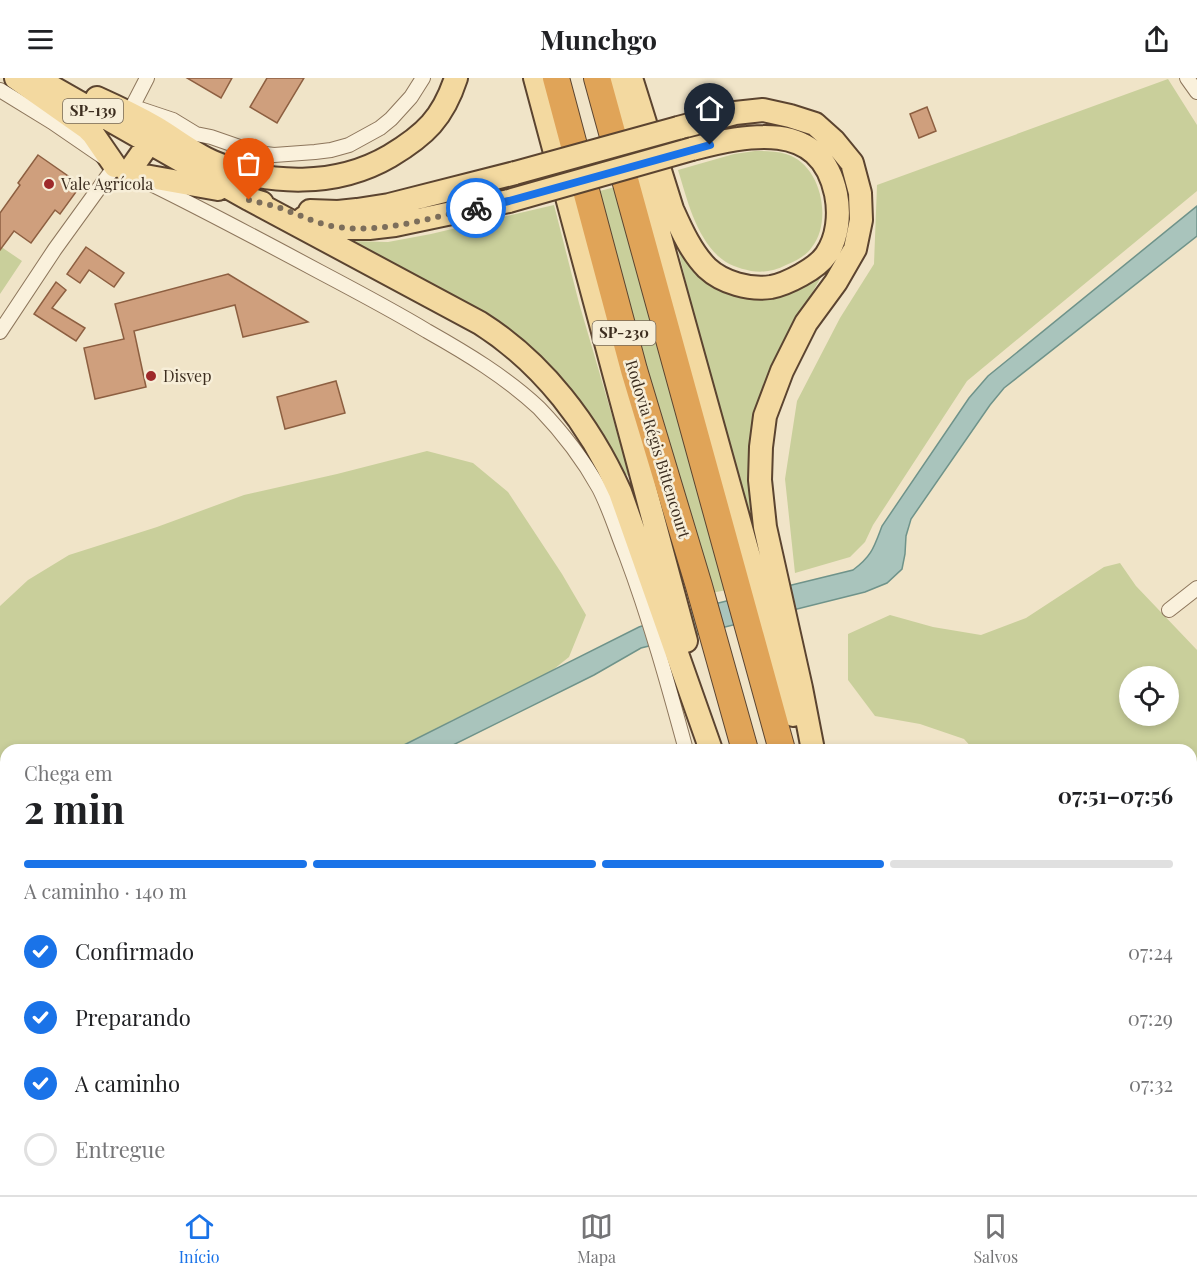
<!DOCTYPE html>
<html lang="pt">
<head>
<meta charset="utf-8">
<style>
	body { margin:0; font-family:"Playfair Display",serif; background:#f6f6f6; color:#202124; height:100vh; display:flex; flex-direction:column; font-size:22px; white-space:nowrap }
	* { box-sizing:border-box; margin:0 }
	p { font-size:20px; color:#757577 }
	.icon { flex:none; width:33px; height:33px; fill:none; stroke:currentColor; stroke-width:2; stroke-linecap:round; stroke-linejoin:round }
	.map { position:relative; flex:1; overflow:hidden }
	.side { position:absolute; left:0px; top:666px; width:1197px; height:452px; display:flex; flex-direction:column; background:#fff; border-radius:18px 18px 0 0; box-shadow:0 3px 9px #0003 }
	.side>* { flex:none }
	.fabs { position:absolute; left:1119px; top:588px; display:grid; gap:12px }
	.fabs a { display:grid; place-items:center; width:60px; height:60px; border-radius:50%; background:#fff; box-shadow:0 3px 9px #0003; font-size:30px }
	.pin { position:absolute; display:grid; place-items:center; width:51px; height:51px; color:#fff; margin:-62px -26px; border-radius:50% 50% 50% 0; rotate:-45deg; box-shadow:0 0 6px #0007 }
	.pin .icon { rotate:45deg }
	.courier { position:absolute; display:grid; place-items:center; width:60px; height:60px; margin:-30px; border:4px solid #1a73e8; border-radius:50%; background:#fff; color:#222; box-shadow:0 2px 8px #0007 }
	.summary em { font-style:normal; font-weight:700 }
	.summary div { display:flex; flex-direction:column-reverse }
	.summary { display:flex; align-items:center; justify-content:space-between; height:102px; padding:0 24px }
	h1 { font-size:39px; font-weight:700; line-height:45px }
	.bar { display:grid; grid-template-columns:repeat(4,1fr); gap:9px 6px; align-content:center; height:72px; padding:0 24px }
	.bar i { height:8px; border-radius:4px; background:#e0e0e0 }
	.bar .active { background:#1a73e8 }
	.bar p { grid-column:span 4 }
	ol { padding:0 24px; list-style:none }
	li { display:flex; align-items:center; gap:18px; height:66px }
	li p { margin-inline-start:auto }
	li .icon { padding:6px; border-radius:50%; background:#1a73e8; color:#fff; stroke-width:4 }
	li:last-child { color:#757577 }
	li i { width:33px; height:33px; border:3px solid #e0e0e0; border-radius:50% }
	header { display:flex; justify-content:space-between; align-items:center; height:78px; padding:0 24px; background:#fff; font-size:27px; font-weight:700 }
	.tab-bar { display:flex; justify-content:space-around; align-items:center; height:84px; border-top:2px solid #e0e0e0; background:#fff; font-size:16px; color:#757577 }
	.tab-bar a { display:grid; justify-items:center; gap:3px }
	.tab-bar .active { color:#1a73e8 }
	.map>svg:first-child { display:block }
	.green { fill:#c9cf9b; fill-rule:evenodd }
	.water { fill:#a9c4bc; stroke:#6f938a; stroke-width:1.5 }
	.building { fill:#cf9f7d; stroke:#8d5f41; stroke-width:1.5 }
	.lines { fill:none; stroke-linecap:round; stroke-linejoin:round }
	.street-casing { stroke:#8d765c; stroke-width:16 }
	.primary-casing { stroke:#5b4430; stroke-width:26 }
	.highway-casing { stroke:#5b4430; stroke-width:28 }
	.street { stroke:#faf1dc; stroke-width:14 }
	.primary { stroke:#f3d9a0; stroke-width:22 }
	.highway { stroke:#e0a458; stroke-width:26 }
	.primary-bridge-casing { stroke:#5b4430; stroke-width:26; stroke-linecap:butt }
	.primary-bridge { stroke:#f3d9a0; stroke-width:22 }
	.done { stroke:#7c6e5b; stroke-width:6; stroke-dasharray:0 10.8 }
	.route { stroke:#1a73e8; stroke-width:8 }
	.poi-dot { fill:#9e2a2b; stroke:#f7eed8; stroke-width:2 }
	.labels { text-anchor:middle; stroke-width:5; stroke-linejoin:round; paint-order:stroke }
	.shield { fill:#f7eed8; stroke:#756857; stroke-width:1.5 }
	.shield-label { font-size:15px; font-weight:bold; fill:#3d2e20 }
	.poi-label { font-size:16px; fill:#3d2e20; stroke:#f7eed8; text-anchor:start }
	.street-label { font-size:16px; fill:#3d2e20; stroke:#f7eed8 }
</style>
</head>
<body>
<header><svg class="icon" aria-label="menu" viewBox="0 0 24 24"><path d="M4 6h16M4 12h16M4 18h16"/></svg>Munchgo<svg class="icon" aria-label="share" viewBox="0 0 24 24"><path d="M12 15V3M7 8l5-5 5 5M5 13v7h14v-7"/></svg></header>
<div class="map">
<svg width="1197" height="1117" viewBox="0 0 1197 1117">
	<rect width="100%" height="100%" fill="#f0e4c8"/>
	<path class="green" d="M1168 1 1197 47V113L967 303 873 447 865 464 850 479 795 495 785 401 797 323 840 240 874 186 877 107Z
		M755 73C765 73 776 73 786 76 821 86 833 142 812 169 806 178 796 183 786 187 775 193 763 195 751 193 738 190 728 187 718 178 695 156 687 121 678 92L734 76Z
		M615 109 701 427 727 512 711 515 688 430 596 114Z
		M554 127 579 225 630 399 618 391 475 232 434 207 349 163 388 164 431 156Z
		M676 163 691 189 714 208 772 219 801 210 825 192 776 279 761 322 760 478 736 388 706 287Z
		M0 168 22 183 0 216Z
		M427 373 473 385 508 414 562 496 586 537 569 579 534 607 494 626 452 642 405 672H6V786L0 780V528L28 502 69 477 157 449 244 417 337 396Z
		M1120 485 1136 508 1197 572V969L1191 961V672H974L964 661 920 646 875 638 848 602V556L890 537 933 549 981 557 1026 540 1104 489ZM1130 598H1168V638H1130Z
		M0 819 5 824 3 859 0 860Z
		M252 1112H279L283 1117H245Z"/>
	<path class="water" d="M1197 128V158L1004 310 990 327 911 441 906 458 905 476 902 491 887 505 865 514 641 570 594 597 443 672H394L639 549 690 532 853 492C872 478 874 469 882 448L969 320 988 298Z"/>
	<path class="building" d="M187 0H232L221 20Z
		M267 0H304L277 45 250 29Z
		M927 29 936 53 919 60 910 36Z
		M38 77 81 107 60 136 55 132 31 165 14 153 0 172V135L20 107 18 105Z
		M86 169 124 195 114 209 89 192 80 205 67 196Z
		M228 196 308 244 243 259 235 227 134 253 146 309 95 321 84 270 124 261 115 226Z
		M56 204 66 212 52 230 85 250 76 263 34 236Z
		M336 303 345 335 285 351 277 319Z"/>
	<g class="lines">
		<g class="street-casing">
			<path id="street" d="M1187 0 1197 14
				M0 12 52 44 103 79
				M140 31 173 42 196 56 211 59 257 75 274 77 315 74 331 72 349 67 380 50 391 41 411 19 423 0
				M129 35 147 0
				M151 106C208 134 264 164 320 194 356 213 392 232 427 253 466 275 506 299 539 330 562 354 583 381 599 410 610 431 617 455 626 477 650 541 668 606 686 672
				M0 254 55 171 115 88
				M1169 532 1197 510
				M0 1077 6 1072
				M0 1098 6 1105
				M12 1112 16 1117
				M294 1112 299 1117
				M808 1112 809 1117
				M226 1117 232 1112"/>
		</g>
		<g class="primary-casing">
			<path id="primary" d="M16 0 87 50 93 56 115 88
				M36 0 238 115 249 121 262 125
				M535 0 686 563
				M616 0 793 637
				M631 0 672 131C681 151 691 174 707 190 723 205 750 212 771 209 782 207 792 202 801 197 810 192 820 186 826 177 838 160 840 136 836 116 820 40 747 57 692 71
				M97 20C117 29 136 38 155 49 174 60 192 75 213 84 269 108 337 109 390 78 425 57 443 40 456 0
				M153 50 149 65 128 95 218 111
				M678 50 735 35 763 32 790 38 815 46 834 63 852 85 860 115 861 142 855 171 836 204 806 245 782 293 765 338 761 369 760 402 765 449 801 610 813 672
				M249 121 480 245C543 285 590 347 620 414L711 672
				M310 133 338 134 357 132 389 127 515 95
				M304 140 321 146 339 150H369L395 147 509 123
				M840 1112 841 1117
				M922 1112 923 1117"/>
		</g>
		<g class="highway-casing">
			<path id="highway" d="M556 0 634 292 699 508 745 672
				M597 0 782 672
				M864 1112 866 1117
				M902 1112 904 1117"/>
		</g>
		<use href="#street" class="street"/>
		<use href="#primary" class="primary"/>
		<use href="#highway" class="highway"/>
		<g class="primary-bridge-casing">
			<path id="primary-bridge" d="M515 95 678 50
				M509 123 692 71"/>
		</g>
		<use href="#primary-bridge" class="primary-bridge"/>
	</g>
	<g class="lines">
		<path class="done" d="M249 122C261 125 274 127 285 132 303 138 319 147 338 149 382 156 433 139 476 130"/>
		<path class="route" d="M476 130 509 123 710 67"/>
	</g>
	<g class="poi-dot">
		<circle cx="49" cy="106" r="6"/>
		<circle cx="151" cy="298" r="6"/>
	</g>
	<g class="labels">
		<g class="shield">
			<rect x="63" y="21" width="60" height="24" rx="4.5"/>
			<rect x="592.5" y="243" width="63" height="24" rx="4.5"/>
		</g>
		<g class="shield-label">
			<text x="93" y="38">SP-139</text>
			<text x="624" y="260">SP-230</text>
		</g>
		<g class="poi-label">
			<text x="61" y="112">Vale Agrícola</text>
			<text x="163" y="304">Disvep</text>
		</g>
		<g class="street-label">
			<text transform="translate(658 371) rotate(73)" y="6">Rodovia Régis Bittencourt</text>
		</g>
	</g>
</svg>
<div class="fabs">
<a><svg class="icon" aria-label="locate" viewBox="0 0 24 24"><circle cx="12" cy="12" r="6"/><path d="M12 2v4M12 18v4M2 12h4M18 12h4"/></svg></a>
</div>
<div class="pin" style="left:249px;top:122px;background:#ea580c"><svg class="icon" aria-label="bag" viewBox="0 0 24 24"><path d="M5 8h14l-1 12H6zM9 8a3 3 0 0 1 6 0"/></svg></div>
<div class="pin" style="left:710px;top:67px;background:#1f2937"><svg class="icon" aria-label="home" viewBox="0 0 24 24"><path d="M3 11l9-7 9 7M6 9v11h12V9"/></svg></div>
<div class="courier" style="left:476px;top:130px"><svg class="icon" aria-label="bike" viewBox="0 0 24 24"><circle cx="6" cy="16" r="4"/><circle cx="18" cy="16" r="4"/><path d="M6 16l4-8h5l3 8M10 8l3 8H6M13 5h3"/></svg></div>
<section class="side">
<div class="summary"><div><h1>2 min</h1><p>Chega em</p></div><em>07:51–07:56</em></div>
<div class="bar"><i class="active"></i><i class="active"></i><i class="active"></i><i></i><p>A caminho · 140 m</p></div>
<ol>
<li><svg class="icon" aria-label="check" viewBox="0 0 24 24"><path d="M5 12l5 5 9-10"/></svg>Confirmado<p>07:24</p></li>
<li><svg class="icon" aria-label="check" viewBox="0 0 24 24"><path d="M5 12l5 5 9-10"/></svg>Preparando<p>07:29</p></li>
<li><svg class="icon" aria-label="check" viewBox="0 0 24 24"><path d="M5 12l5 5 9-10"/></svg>A caminho<p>07:32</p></li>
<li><i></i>Entregue</li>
</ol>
</section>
</div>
<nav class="tab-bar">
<a class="active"><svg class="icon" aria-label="home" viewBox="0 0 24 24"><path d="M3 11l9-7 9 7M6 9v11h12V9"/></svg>Início</a>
<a><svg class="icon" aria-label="map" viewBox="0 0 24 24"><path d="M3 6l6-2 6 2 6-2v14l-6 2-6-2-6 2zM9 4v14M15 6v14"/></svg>Mapa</a>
<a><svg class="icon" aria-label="saved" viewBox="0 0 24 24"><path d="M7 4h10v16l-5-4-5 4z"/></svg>Salvos</a>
</nav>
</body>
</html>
